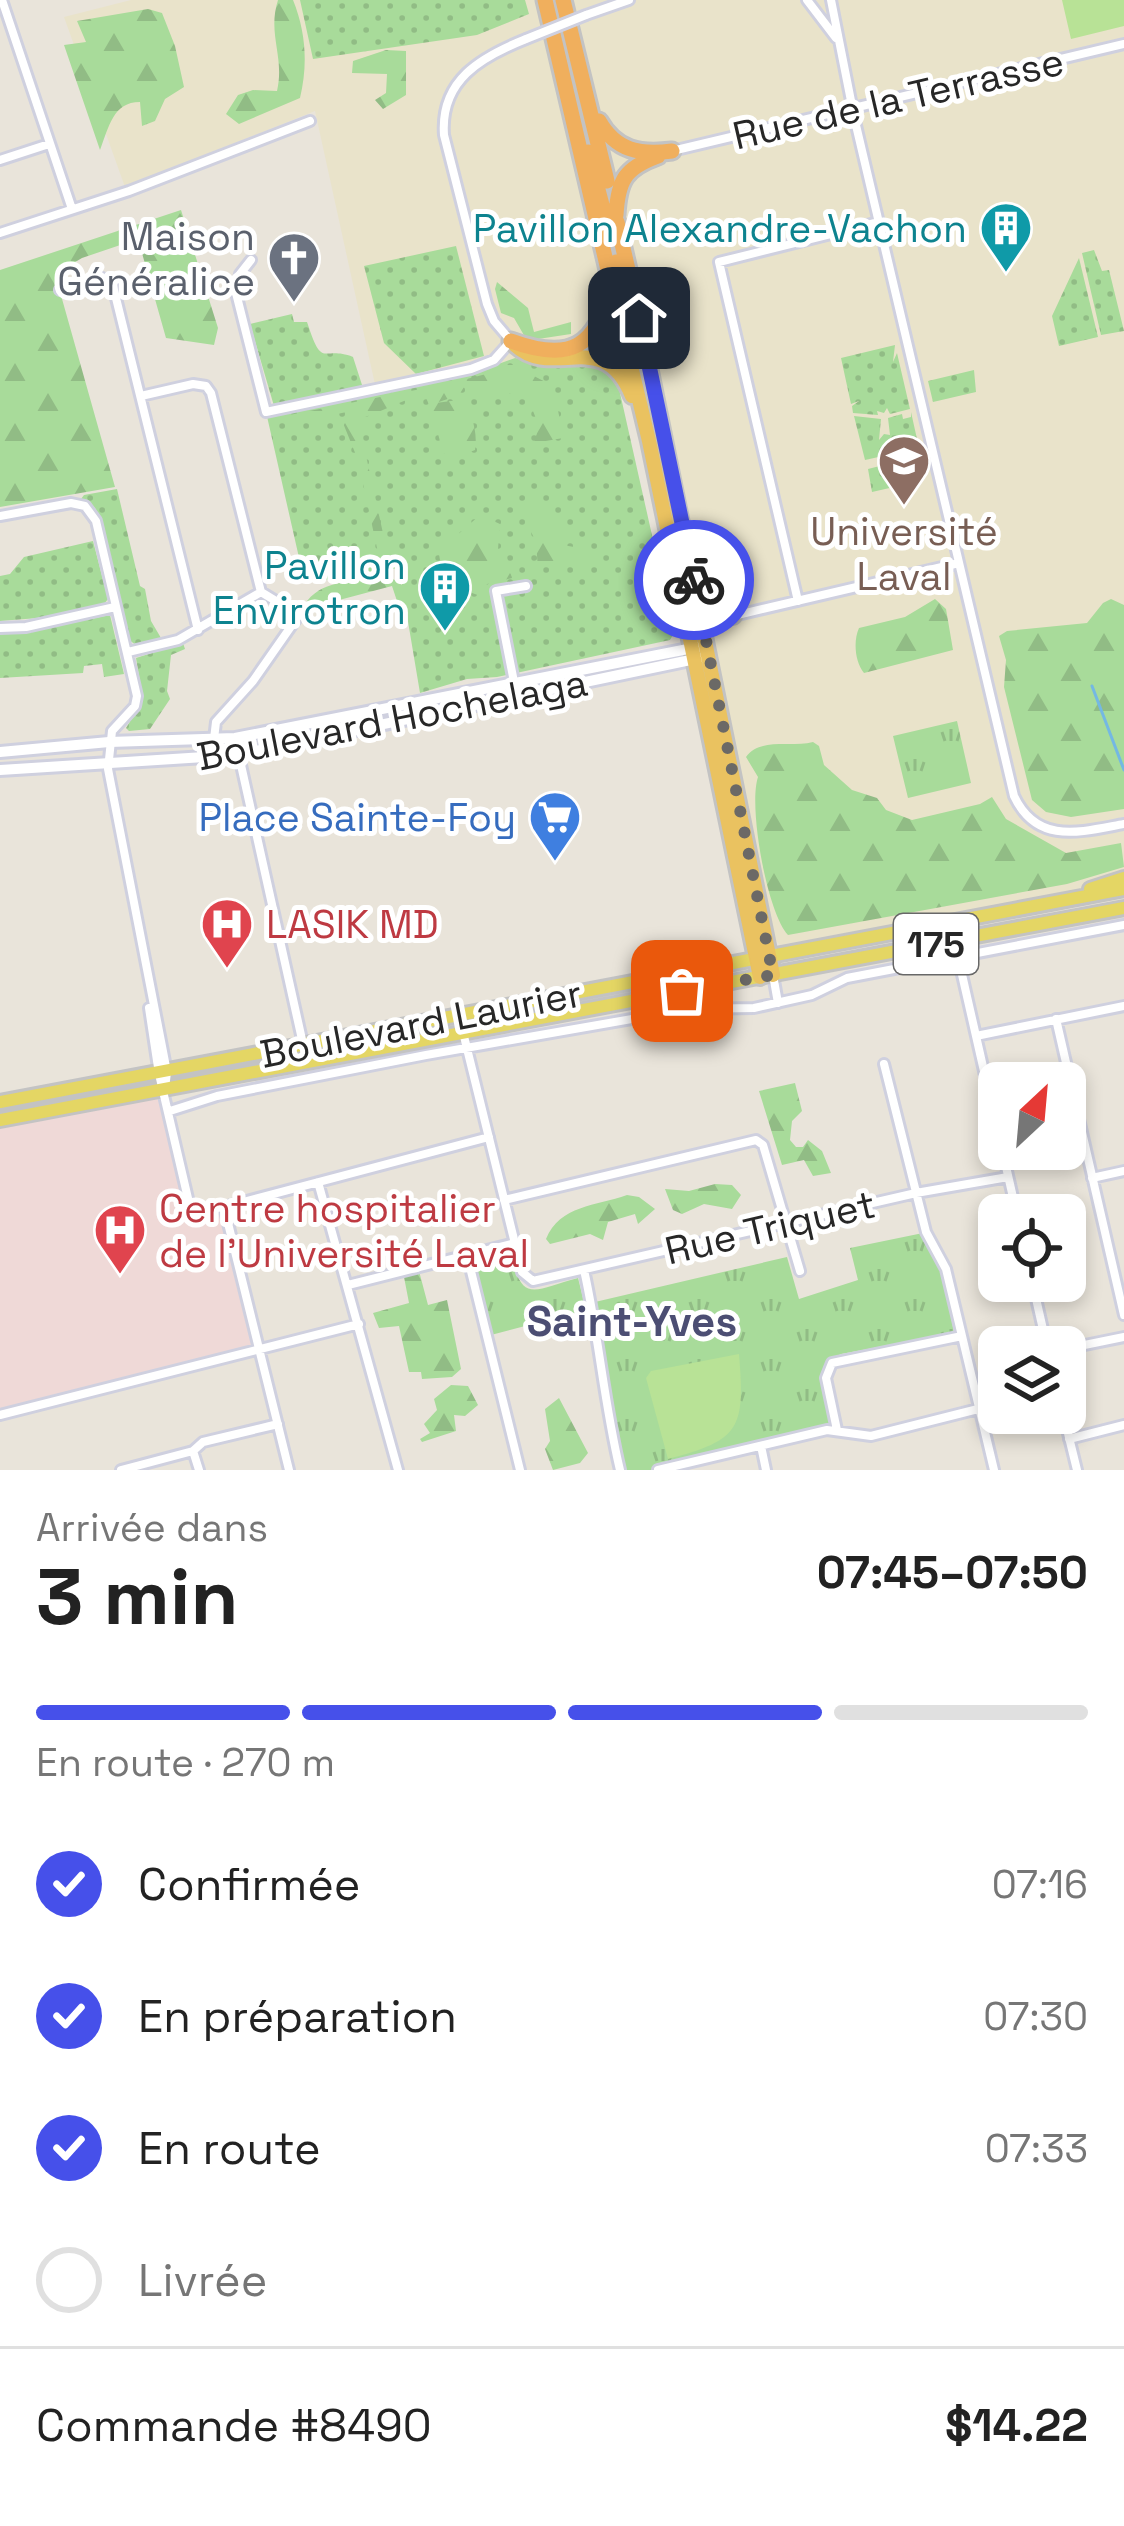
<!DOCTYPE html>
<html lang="fr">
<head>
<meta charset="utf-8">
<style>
	body { margin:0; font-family:"Space Grotesk",sans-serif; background:#f6f6f6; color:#222; height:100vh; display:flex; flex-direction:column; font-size:45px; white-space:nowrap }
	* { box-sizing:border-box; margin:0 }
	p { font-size:39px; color:#767676 }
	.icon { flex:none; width:66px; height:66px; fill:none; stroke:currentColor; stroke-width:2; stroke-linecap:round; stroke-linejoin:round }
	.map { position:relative; height:1470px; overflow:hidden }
	.sheet { display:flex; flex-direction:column; background:#fff; flex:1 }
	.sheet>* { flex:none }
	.needle { width:78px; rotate:26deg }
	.controls { position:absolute; left:978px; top:1062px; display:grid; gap:24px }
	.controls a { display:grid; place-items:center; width:108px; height:108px; border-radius:18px; background:#fff; box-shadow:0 6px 18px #0003; font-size:60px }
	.pin { position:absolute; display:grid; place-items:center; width:102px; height:102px; color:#fff; margin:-51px; border-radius:24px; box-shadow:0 6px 18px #0006 }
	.courier { position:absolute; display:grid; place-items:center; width:120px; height:120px; margin:-60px; border:9px solid #4650ea; border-radius:50%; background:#fff; color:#222; box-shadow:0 3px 15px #0007 }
	.overview em { font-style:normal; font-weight:700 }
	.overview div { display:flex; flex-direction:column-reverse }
	.overview { display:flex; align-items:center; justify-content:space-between; height:204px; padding:0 36px }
	h1 { font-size:78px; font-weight:700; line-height:90px }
	.bar { display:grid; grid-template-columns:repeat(4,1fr); gap:18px 12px; align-content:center; height:144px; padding:0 36px }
	.bar i { height:15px; border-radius:9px; background:#e0e0e0 }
	.bar .selected { background:#4650ea }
	.bar p { grid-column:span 4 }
	.line { display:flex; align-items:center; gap:30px; padding:0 36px; border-top:3px solid #e0e0e0 }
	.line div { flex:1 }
	ol { padding:0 36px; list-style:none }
	li { display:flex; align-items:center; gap:36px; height:132px }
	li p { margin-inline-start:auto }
	li .icon { padding:12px; border-radius:50%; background:#4650ea; color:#fff; stroke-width:4 }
	li:last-child { color:#767676 }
	li i { width:66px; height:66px; border:6px solid #e0e0e0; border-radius:50% }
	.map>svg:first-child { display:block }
	.education { fill:#e9e3ca }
	.medical { fill:#efd9d7 }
	.grass { fill:url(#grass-dots) }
	.forest { fill:url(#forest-firs) }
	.park { fill:url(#park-tufts) }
	.pitch { fill:#b8e296 }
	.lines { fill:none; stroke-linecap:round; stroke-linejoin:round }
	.stream { stroke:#74b8e3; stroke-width:3 }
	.minor-casing { stroke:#cfd0df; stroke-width:14 }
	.secondary-casing { stroke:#cfd0df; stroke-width:16 }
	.primary-casing { stroke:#c3c3c3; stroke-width:18 }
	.trunk-casing { stroke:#c3c3c3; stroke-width:20 }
	.motorway-casing { stroke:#c3c3c3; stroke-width:21 }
	.minor { stroke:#fff; stroke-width:8 }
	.secondary { stroke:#fff; stroke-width:10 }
	.primary { stroke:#e4d664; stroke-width:12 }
	.trunk { stroke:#eac260; stroke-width:14 }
	.motorway { stroke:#f0af5d; stroke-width:15 }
	.minor-bridge-casing { stroke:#cfd0df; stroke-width:14; stroke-linecap:butt }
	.minor-bridge { stroke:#fff; stroke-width:8 }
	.done { stroke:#6b6966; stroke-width:12; stroke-dasharray:0 21.6 }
	.route { stroke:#4650ea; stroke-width:15 }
	.labels { text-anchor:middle; stroke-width:10; stroke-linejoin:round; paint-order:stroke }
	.shield { fill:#fff; stroke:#686868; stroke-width:3 }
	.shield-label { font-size:36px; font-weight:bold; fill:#272727 }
	.street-label { font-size:39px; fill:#272727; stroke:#fff }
	.culture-label { font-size:39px; fill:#0d838f; stroke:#fff; text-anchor:end }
	.worship-label { font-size:39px; fill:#5b616d; stroke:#fff; text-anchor:end }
	.education-label { font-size:39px; fill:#785e54; stroke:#fff }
	.shop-label { font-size:39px; fill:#366cbe; stroke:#fff; text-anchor:end }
	.health-label { font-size:39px; fill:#be3a42; stroke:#fff; text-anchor:start }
	.neighbourhood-label { font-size:42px; font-weight:bold; fill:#4c4e73; stroke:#fff }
</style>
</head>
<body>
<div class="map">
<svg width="1124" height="1470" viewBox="0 0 1124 1470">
	<defs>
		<pattern id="grass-dots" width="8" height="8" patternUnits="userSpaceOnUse" patternTransform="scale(3)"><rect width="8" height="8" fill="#a8db9a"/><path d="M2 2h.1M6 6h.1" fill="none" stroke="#91bc85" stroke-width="1.8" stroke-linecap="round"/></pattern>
		<pattern id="forest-firs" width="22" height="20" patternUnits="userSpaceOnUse" patternTransform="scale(3)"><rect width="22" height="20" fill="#a8db9a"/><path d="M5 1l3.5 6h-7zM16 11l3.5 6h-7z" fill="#91bc85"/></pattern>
		<pattern id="park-tufts" width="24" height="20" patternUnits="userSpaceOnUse" patternTransform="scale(3)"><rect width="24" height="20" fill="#a8db9a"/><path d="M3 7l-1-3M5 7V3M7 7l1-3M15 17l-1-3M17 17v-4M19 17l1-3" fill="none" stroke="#91bc85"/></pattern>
	</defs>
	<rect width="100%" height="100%" fill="#e9e4da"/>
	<path class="education" d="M131 0H1124V883L780 945 773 937 734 756 690 548 680 466 650 338 536 363 515 358 490 367 376 389 315 111 125 187 64 17Z"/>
	<path class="medical" d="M165 1089 194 1211 224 1207 259 1349 0 1415V1120Z"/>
	<path class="grass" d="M300 0H525L529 14 477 35 313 59Z
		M456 246 484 356 416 374 384 343 364 266Z
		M1094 250 1102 271 1109 270 1124 331 1101 335 1082 253Z
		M1079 258 1098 337 1059 346 1052 316Z
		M292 314 294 322H307C323 371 322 345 353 357L363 388 274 406 250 324Z
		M895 345 893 362 897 353 910 409 890 414 887 408 884 413 877 411 878 415 853 413 852 406 859 401 851 404 841 358Z
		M515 358C551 368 592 350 618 384L674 633 670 640 497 677 467 679 420 693 399 568 318 581 300 562 266 412 490 367Z
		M974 370 976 392 933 402 928 381Z
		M911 412 919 448 865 460 854 416 881 419 879 440 884 434 890 435 888 418 902 414 903 419 911 417Z
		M919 456 923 466 916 482 872 492 868 469Z
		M117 489 140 586 145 589 151 621 161 638 136 645 129 640 100 521 95 508 81 499 84 495Z
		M93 541 108 599 104 604 51 617 0 621V576L10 574 24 557Z
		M110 615 124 674 104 677 102 664 84 666 83 673 0 678V632L31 631Z
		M183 643 185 649 171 655 167 691 170 699 150 729 129 731 126 728 143 700 136 658Z"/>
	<path class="forest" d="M278 0H293C306 32 308 65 300 98L239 124 226 114 238 95 253 90 277 91C285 57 267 34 278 0Z
		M148 9 162 13 175 46 184 87 165 99 155 121 142 126 140 102C113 102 109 127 100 150L64 45 86 42 77 21Z
		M386 50 406 51V95L383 109 375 100 386 93 387 74 352 73 353 61Z
		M181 210 218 328 214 345 166 338 138 239 82 258 55 274 115 487 0 507V270Z
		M497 282 528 308 534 332 571 322V334L538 339 525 337 514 318 501 313 495 289Z
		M505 365H513L553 386 562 430 575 432V436L534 443 539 426 525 391 476 399 464 387 459 395 436 403 466 399C471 418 478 429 475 450L460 456 443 453 436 426 422 413 429 405 425 395C401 399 382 413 358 419L393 579 412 592 402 616 392 586 309 608 307 601C327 577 353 586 378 571L380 562 358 460 343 423 353 421 351 411 287 425 284 416 451 383 494 372Z
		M544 505 560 520 563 545 596 551 599 559 538 568 536 543 521 508Z
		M480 515 500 524 498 549 507 558 512 578 487 584 482 596C459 591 439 575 439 551Z
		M935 599 946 609 953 650 864 673C855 662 853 641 859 628L905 617Z
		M1111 599 1124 605V809L1071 817 1046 812 1032 800 1004 687 1006 660 999 636 1007 631 1087 623 1103 603Z
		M813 742 819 746 824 765 852 790 877 798 886 810 912 820 980 804 992 797 1006 819 1066 853 1121 843 1124 867 1067 884 788 935C767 912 748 807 758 777L746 757C760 737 790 748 813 742Z
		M795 1083 802 1111 792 1121 790 1140 796 1147H803L808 1140 822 1151 831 1173 813 1176 804 1160 782 1165 759 1091Z
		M715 1184 732 1185 741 1195 732 1209 704 1204 682 1214 673 1210 665 1189 689 1191Z
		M627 1195 639 1197 655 1209 638 1224 635 1214 608 1222 603 1240 590 1234 550 1244 546 1239C560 1205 596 1206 627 1195Z
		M419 1271 428 1305 447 1300 461 1369 452 1377 422 1379 421 1372H409L399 1326 379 1328 373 1313 409 1303 404 1277Z
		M451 1385 468 1386 478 1405 465 1416 454 1415 456 1431 422 1442 420 1439 430 1433 424 1424 437 1410 434 1399Z
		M559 1398 588 1453 580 1463 553 1470 545 1449 550 1441 545 1409Z"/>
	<path class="park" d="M957 721 971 783 908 798 893 736Z
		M923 1233 943 1269 954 1333 841 1354 826 1362 822 1376 831 1427 653 1470H621L606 1409 603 1349 595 1302 787 1257 799 1299 858 1280 850 1248Z
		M511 1251C521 1305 533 1290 578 1278L586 1310 491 1335 474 1260Z"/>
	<path class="pitch" d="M1062 0H1124V26L1071 39Z
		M739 1354C745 1428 741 1440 668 1459L646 1378 651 1371Z"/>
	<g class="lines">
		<path class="stream" d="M1092 686 1124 770"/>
		<g class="minor-casing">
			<path id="minor" d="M2 0 72 209
				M807 0 836 38
				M831 0 855 121 1014 796C1037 845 1080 832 1124 824
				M586 15 629 0
				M672 151 1124 44
				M0 160 49 144
				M0 233 129 191 310 121
				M251 260 240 274 236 293 266 412 471 369 494 360 511 341 494 321 487 304 444 135C440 80 481 57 526 39
				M60 290 102 278 113 286 198 630
				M141 396 193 384 206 386 211 393 261 592 299 615 253 681 216 722 214 739
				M0 516 71 503 85 506 96 521 137 696 135 706 112 731 108 769 167 1072 165 1089
				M798 601 719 262 879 222
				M733 616 959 563
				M0 628 26 627 115 607
				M128 652 178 640 261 592
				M517 697 496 591 526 586
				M235 738 307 1062
				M958 957 999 1137
				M773 975 778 1003
				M149 1008 159 1074 190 1207 194 1211 224 1207 489 1137
				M459 1016 522 1272 533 1281 916 1193 1008 1177
				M1056 1019 1124 1315
				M976 1036 1124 1006
				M884 1064 926 1232 946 1269 994 1470
				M170 1111 217 1096 426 1055 689 1009 754 1008 812 995 847 978 1124 925
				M1002 1149 1017 1215
				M1092 1178 1124 1171
				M318 1182 398 1470
				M504 1200 756 1140 763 1145 800 1271
				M224 1207 289 1470
				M467 1255 520 1470
				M584 1270C599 1337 604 1404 620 1470
				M1032 1281 1047 1347
				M348 1285 515 1243
				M1065 1349 1124 1337
				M1063 1413 1077 1470
				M0 1415 359 1324
				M837 1430 826 1378 832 1363 962 1336
				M1069 1439 1124 1425
				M761 1446 766 1470
				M193 1451 199 1470
				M121 1470 193 1451 203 1442 278 1424
				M658 1470 827 1430 871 1436 978 1409"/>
		</g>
		<g class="secondary-casing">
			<path id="secondary" d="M0 752 109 742 235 738 698 647
				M0 770 236 755 700 658"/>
		</g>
		<g class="primary-casing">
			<path id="primary" d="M1090 889 1124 878
				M0 1102 1124 889
				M0 1120 1124 908"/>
		</g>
		<g class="trunk-casing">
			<path id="trunk" d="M632 283 773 975
				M612 287 649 441 760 977
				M515 345C554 381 603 325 632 396
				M692 533 713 609 722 616H733"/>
		</g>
		<g class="motorway-casing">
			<path id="motorway" d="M563 0 607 181
				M599 121C616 151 640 155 672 151
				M588 152 611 239
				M616 215C618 180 625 168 658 156
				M617 222 629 274
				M616 262 620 278 632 283
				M511 341C571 363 596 347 612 287L545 0"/>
		</g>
		<use href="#minor" class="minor"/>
		<use href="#secondary" class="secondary"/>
		<use href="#primary" class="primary"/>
		<use href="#trunk" class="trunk"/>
		<use href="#motorway" class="motorway"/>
		<g class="minor-bridge-casing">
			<path id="minor-bridge" d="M526 39 586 15"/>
		</g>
		<use href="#minor-bridge" class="minor-bridge"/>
	</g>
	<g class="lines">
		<path class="done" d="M682 991 773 975 694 580"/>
		<path class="route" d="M639 318 694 580"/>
	</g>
	<defs>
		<g id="building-pin" transform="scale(2.7)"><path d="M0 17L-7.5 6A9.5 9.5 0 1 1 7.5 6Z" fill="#0f9aa8" stroke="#fff"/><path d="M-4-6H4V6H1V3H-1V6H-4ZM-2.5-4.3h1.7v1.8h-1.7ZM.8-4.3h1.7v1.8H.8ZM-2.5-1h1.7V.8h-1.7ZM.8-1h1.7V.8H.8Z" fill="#fff"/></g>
		<g id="church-pin" transform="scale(2.7)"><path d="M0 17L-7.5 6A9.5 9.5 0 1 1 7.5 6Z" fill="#6b7280" stroke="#fff"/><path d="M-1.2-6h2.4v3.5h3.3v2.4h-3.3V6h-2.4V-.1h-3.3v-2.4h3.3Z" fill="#fff"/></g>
		<g id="university-pin" transform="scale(2.7)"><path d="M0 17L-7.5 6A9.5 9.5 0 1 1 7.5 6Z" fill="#8d6e63" stroke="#fff"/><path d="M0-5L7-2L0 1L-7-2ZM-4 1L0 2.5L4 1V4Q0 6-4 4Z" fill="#fff"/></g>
		<g id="supermarket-pin" transform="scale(2.7)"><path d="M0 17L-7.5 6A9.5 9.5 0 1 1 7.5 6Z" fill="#3f7fe0" stroke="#fff"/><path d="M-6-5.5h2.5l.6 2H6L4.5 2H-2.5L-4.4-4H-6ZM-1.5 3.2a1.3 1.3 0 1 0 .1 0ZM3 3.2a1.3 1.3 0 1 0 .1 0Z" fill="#fff"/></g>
		<g id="hospital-pin" transform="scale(2.7)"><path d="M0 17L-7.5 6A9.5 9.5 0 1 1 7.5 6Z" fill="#e0444e" stroke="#fff"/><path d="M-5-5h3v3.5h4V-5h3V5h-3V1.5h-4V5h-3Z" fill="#fff"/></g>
	</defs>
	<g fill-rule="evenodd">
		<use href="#building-pin" x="1006" y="228"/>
		<use href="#church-pin" x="294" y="258"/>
		<use href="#university-pin" x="904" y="461"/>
		<use href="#building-pin" x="445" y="587"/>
		<use href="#supermarket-pin" x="555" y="817"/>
		<use href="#hospital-pin" x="227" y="924"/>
		<use href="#hospital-pin" x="120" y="1230"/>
	</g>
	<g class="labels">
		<rect class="shield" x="894" y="914" width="84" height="60" rx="9"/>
		<g class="shield-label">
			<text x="936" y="957">175</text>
		</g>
		<g class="street-label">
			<text transform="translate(898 98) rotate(-13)" y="14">Rue de la Terrasse</text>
			<text transform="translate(392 719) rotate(-11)" y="14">Boulevard Hochelaga</text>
			<text transform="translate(421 1023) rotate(-11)" y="14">Boulevard Laurier</text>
			<text transform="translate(770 1227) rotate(-13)" y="14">Rue Triquet</text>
		</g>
		<g class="culture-label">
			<text x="967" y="242">Pavillon Alexandre-Vachon</text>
			<text x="406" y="579">Pavillon<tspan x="406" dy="45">Envirotron</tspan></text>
		</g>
		<g class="worship-label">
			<text x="255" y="250">Maison<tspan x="255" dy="45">Généralice</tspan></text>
		</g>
		<g class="education-label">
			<text x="904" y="545">Université<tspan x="904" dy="45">Laval</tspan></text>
		</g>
		<g class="shop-label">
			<text x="516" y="831">Place Sainte-Foy</text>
		</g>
		<g class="health-label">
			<text x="266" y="938">LASIK MD</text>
			<text x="159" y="1222">Centre hospitalier<tspan x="159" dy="45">de l'Université Laval</tspan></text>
		</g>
		<g class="neighbourhood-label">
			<text x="632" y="1336">Saint-Yves</text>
		</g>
	</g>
</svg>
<div class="controls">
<a><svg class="needle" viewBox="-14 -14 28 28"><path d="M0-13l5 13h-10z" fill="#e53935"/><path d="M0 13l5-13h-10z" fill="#767676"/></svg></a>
<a><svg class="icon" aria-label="locate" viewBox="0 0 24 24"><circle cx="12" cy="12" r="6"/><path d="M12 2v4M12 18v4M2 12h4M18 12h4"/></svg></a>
<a><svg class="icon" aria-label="layers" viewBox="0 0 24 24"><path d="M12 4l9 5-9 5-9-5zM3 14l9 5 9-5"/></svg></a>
</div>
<div class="pin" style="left:682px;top:991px;background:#ea580c"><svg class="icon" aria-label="bag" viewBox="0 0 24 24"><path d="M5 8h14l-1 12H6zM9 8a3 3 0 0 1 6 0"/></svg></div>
<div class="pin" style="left:639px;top:318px;background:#1f2937"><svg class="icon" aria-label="home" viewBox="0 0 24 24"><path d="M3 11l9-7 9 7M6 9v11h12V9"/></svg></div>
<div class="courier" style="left:694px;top:580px"><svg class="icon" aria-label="bike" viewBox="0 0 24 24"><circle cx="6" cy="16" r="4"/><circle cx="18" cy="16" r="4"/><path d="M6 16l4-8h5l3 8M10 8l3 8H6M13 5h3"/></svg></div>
</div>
<section class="sheet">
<div class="overview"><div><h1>3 min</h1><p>Arrivée dans</p></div><em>07:45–07:50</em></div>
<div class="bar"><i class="selected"></i><i class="selected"></i><i class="selected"></i><i></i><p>En route · 270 m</p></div>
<ol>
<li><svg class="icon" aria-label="check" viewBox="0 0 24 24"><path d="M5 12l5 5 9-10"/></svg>Confirmée<p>07:16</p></li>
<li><svg class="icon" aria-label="check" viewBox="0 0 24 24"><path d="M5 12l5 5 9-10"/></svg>En préparation<p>07:30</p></li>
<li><svg class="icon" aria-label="check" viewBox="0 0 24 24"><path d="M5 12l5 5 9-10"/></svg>En route<p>07:33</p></li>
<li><i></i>Livrée</li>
</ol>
<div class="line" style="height:156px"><div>Commande #8490</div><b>$14.22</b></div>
</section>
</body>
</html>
